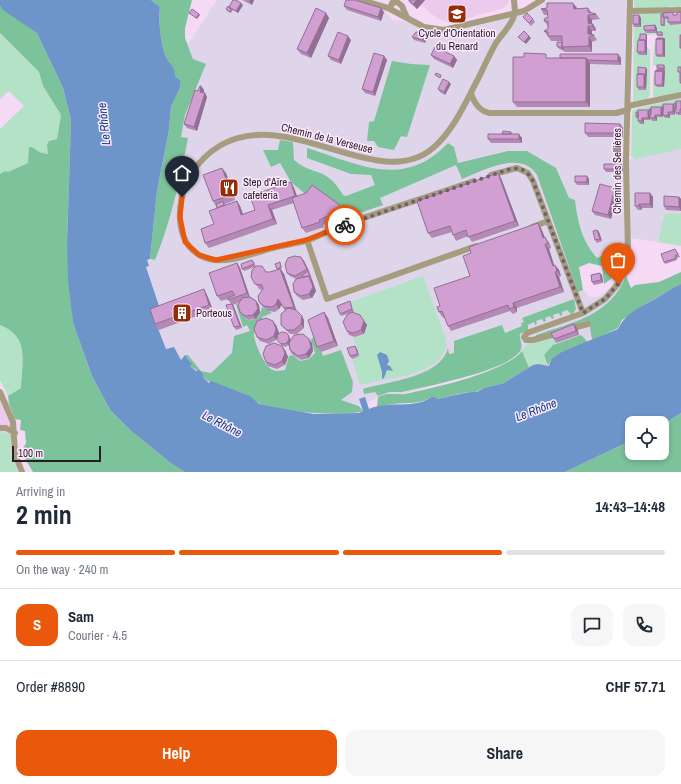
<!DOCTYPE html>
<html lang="en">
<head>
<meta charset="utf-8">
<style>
	body { margin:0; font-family:"Archivo Narrow",sans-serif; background:#f6f6f7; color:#1f2937; height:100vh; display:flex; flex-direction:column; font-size:15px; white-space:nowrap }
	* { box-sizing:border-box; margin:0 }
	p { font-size:13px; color:#747a83 }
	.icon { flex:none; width:22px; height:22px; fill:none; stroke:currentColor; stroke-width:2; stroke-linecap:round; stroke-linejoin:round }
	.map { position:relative; height:472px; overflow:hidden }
	.details { display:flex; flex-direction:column; background:#fff; flex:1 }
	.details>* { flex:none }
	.controls { position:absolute; left:625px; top:416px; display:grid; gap:8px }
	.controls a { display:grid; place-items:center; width:44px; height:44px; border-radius:8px; background:#fff; box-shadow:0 2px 6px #0003; font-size:20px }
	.scale { position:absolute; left:12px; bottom:10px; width:89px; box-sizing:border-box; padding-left:4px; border:2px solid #271d27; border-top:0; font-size:11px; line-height:14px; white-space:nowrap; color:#271d27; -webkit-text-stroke:3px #ffe9ff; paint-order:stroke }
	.pin { position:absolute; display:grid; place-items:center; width:34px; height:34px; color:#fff; margin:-41px -17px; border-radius:50% 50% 50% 0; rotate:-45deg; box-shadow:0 0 4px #0007 }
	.pin .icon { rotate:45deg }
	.courier { position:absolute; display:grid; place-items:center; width:40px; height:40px; margin:-20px; border:3px solid #ea580c; border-radius:50%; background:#fff; color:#222; box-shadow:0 1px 5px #0007 }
	.headline em { font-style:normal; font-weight:700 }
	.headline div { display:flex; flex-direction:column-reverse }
	.headline { display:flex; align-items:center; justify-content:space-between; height:68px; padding:0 16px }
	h1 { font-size:26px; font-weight:700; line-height:30px }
	.bar { display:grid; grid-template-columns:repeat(4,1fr); gap:6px 4px; align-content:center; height:48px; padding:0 16px }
	.bar i { height:5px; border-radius:3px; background:#e0e1e3 }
	.bar .current { background:#ea580c }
	.bar p { grid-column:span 4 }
	.line { display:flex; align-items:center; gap:10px; padding:0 16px; border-top:1px solid #e0e1e3 }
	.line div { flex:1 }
	.round { display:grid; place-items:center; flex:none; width:42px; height:42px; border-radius:12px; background:#f6f6f7 }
	.action { display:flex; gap:8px; margin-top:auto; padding:8px 16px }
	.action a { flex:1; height:46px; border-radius:12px; background:#ea580c; color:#fff; font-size:16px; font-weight:700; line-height:46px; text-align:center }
	.action a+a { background:#f6f6f7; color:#1f2937 }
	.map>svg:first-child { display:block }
	.industrial { fill:#ded5ea; fill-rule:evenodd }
	.built { fill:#ebcaeb }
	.green { fill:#b4e2c7 }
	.forest { fill:#7cc39c }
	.water { fill:#6e95ca }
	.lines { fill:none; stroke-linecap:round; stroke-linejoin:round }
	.minor { stroke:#a69d81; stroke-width:6 }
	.wall { fill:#b489b5 }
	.shaded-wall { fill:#926f93 }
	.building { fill:#d19fd2; stroke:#926f93 }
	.done { stroke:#6f5f6f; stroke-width:4; stroke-dasharray:0 7.2 }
	.route { stroke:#ea580c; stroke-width:5 }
	.labels { text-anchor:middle; stroke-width:3; stroke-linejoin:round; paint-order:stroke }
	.poi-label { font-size:11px; fill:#271d27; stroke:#ffe9ff; text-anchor:start }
	.street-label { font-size:11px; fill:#271d27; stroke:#ffe9ff }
	.water-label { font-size:12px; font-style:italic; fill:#083d7d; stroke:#ffe9ff }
</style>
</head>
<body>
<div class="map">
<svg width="681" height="472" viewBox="0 0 681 472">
	<rect width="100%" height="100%" fill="#f5d9f5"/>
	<path class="industrial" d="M217 0H350L379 9 385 11 392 20 405 21 430 32 450 33 525 14 549 0H626L624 160 681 149V213L665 215 663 229 658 242 631 238V259L626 276 629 285 589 321 592 340 588 342 581 335 553 345 544 355 547 365 545 366 541 364 533 365 529 368 522 352 513 360 492 370 402 394 382 395 367 403 369 409 363 411 361 405 201 371 188 355 181 360 176 354 166 349 152 312 146 267 147 260H155L188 138H181L185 115 206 65 193 59 188 44ZM589 263 602 266 604 284 617 274 611 287 598 297H590L583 290 578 268Z"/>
	<path class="built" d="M409 0H509V2L504 8 450 23 438 19 421 5Z
		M0 398 11 422V434L0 432Z"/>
	<path class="green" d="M634 0H681V6L679 8 669 6 668 8 634 9Z
		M661 12V16L681 15V93L657 99 653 96V76L657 74V66H653L654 45 657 41 658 34 647 35V47L650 50V95L647 100 634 102 633 101 634 13Z
		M0 33 39 72 43 86 61 115 57 139 49 141V154L39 152 32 147 28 163 8 172 5 171 0 174V129L24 106 9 91 0 99Z
		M681 98V149L635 159 631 156 632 112 634 109Z
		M681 213V246L658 242C661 232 661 224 665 214Z
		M423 276 446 339C450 369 403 377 381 380 374 381 367 385 360 384L352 359 359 356 353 337C368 339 372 322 356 316L351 304 337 309 336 307Z
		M0 325C30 337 22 362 21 388L8 396 0 380Z
		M554 336 557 344 553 345 544 355 547 365H533L529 368 522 351C528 340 542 339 554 336Z
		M0 432 11 434V453L18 472H0Z"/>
	<path class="forest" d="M151 0H192L185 28V38L193 59 206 64 185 115 181 137 188 138C180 179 171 221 155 260L150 259 157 191 169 130 171 105 180 88 181 81 175 76C175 68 169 64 166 57 161 45 158 20 160 7Z
		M0 6 37 33 63 88 71 120 67 243 73 323 92 376 110 410 130 430 172 464 185 472H33L21 452 26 443 25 431 20 430 21 420 15 419 9 404 8 396 21 388C22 361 30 337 0 325V174L5 171 8 172 28 163 29 147H32L39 152 48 154 47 145 49 141 57 139 61 115 43 86 39 72 0 33Z
		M392 61 411 64 430 65 407 137 401 136 394 150 378 147 374 141H367L369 122 374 121Z
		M280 140 293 142 294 160C314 177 325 165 343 195L346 196 375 185 371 175 351 174 307 158V148C358 164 404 190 448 143L454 147 458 163 508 151H527L556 168 569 198 575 200C577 220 582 242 597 258L604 255H624C622 269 615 277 604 284L602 266 589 263 579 267 583 290 578 292 537 175C521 149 483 171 462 179L456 165 380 198 383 205 351 216 340 208 309 197 291 182 280 163 271 167 263 150H278Z
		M681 272V284L647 303 622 320 618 328 595 339 592 340 589 322 536 337V335C573 322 610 316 626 276L631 288 635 285 659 282Z
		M574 299 576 309 572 315 567 310 562 312V315L560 316 559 313 553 315 554 318 552 319 550 316 545 318 546 321 544 322 542 319 536 321 537 324 535 325 534 322 528 325V330L520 334C519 340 524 345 520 351 507 371 427 386 402 392H389L378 396 375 392 364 394 363 389C388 381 440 378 448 348L449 354 454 353V341L502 325 505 333 522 326 521 323 524 322 522 318Z
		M242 302 241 313 247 320C257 321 260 317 262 307L272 313 262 317 264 322C260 325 254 329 254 334 254 343 265 367 273 370 277 372 281 370 285 370L289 356 293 355 300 361 309 359 315 353 311 339 316 336 323 356 341 350 353 382 352 392 341 400 359 406 363 411C346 417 276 412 260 404 253 401 250 396 242 393 228 388 213 387 203 377L204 375 190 366V361L185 355H188L201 371 211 373 232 353 234 336 250 331 247 325 243 327 236 304Z
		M581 335 588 342 561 352 551 359 548 366 544 355 553 345Z
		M522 351 529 368 504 383 484 388 476 392C468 390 447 398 436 399L433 396C421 405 407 402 393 404 387 404 382 407 377 407L378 397C387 392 395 395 405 394 433 388 504 373 522 351Z
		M681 413V472H565L632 440V453H662V425Z"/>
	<path class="water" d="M0 0H151L160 7C158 20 161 45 166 57 169 64 176 68 175 76L181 81 180 88 171 106 169 130 157 191 150 259 147 260 149 266 146 267 160 309 152 313 166 349 174 347 181 360 185 355 192 364 190 366 196 371 199 370 204 375 203 377 209 383 211 381 250 396 259 404 268 406 314 414 359 413 363 411 359 399 365 397 369 409C389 400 415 410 433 396L437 399C445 398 472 390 477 392L484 388 504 383 533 365 538 364 549 366 551 359 561 352 618 329C627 312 636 310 651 301 661 296 670 289 681 284V413L662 425V423H632V440L565 472H185L172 464 130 430 110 410 92 376 73 323 68 279 67 243 71 120 63 88 37 33 3 10 0 6Z
		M380 352 387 355 389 361 387 365 390 366 393 371 387 370 384 378 382 379V372L377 355Z"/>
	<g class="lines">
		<path class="minor" d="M361 0 388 8 424 27 444 30 524 11 542 0
			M390 9 392 3 397 2 402 6 407 18
			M630 11 681 10
			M471 93C474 103 479 111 490 113H616L628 110
			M628 106 681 95
			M491 175 517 168 528 173 533 181 583 313
			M474 181C430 196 386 210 343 225 331 230 320 235 309 240 296 244 282 245 269 249 251 254 227 264 209 259 173 249 175 203 190 176 197 164 209 152 221 145 290 106 379 194 433 148 454 130 465 103 478 79 484 67 489 55 496 43 502 34 511 26 514 16 516 11 514 5 514 0
			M532 227 548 221
			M307 240 327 299 476 246
			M569 329 588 324
			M559 333 533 340H526L524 337 527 333 583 313 605 299 618 284 626 263 628 252 626 162 630 0
			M0 392 13 422 15 454 22 472
			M0 428H6L15 433"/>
	</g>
	<path class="wall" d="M242 0H254L252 5Z
		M408 0H425L417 9 410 3Z
		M573 3 577 9 588 8 592 13 596 14 600 19 592 20V24L596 29 595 31H592V34L594 35 597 40 592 42V52H565L558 48 557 46 562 41H551L544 31 548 29V26L544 21 548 18V15H544L541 9Z
		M243 5 238 13 233 10 231 13 227 11 226 9 229 7Z
		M344 6 384 12 381 21 347 10Z
		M681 12V24L670 25 668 22V19H665V26H662L661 25V14L677 15Z
		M326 13 329 18 311 58 301 54 297 49Z
		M523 17 533 19 535 22 531 26Z
		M641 18V27H634L633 24Z
		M655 25 657 28V32H662L663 34V36H658L657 35V33H646L644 30Z
		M427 34 429 37 428 40H426L425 43 414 40 412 37Z
		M647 35V55H639L637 52 639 40 640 38Z
		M664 38 665 39V57H657L656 55Z
		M351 40 341 64 331 60 328 56Z
		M431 55 454 56 457 60 453 68 434 59Z
		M384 56 387 60 375 96 365 93 362 89Z
		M548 58H621V65L590 64V107H517L513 102Z
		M664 65 665 67V70H657V68Z
		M647 69 646 90H639L637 87 638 74Z
		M664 70 665 71 664 87H657L655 85Z
		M451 84 445 95 440 92 438 89Z
		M201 86 204 90V93L207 97 197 131 187 128 184 124 198 91Z
		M681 101V115H678L676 113V110H675V115H670V118H665L663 115V112V117H657V121H652L650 118 651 115H650V120H644V124H640L638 121V118L636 117 648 110 649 111 661 107 662 108 673 104 674 106 676 103Z
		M623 128V137H588L585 133Z
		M511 132 512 134 522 138V143H491L488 139 502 134Z
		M623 167V172H606L604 169Z
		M226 173 235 200 225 204V205L237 201 240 206 243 214 255 210 291 182 294 188 297 197 344 210 348 216 349 219 339 223 335 219 323 225 324 227 306 233 302 228 294 203 272 210 277 224 209 248 205 243 214 224 217 208 213 201Z
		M498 173 501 178 519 226 472 242 468 236 456 241 453 235 452 232 432 238 428 233Z
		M589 179V185H577L575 182Z
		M618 192 611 219 595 215 592 211Z
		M650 193 653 197V208H642V210H638L635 206Z
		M679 197 681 199V211L666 210 664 206Z
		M538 223 541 228 545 238 549 243 551 248 549 249 554 265H555L559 270 561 276 559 277 564 292 517 308V312L513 314 510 311 451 331 448 326 444 317 443 318 439 312 440 306 470 276 471 253Z
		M597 230 599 232 602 241 597 243 595 240Z
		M677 252 680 257 677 258V260L665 264 664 262Z
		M301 257 304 261 310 273 316 291 312 298 303 300 297 296 294 292 296 279 290 276 287 273Z
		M252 260 254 262 256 267 266 272H270L277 270V269L280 262V263L282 268 281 269 284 274 296 310 304 320V328L297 334H290L281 325 285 311 282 305 279 309 275 312 268 311 263 307 259 302 262 290 259 289 251 277 255 267 244 271 242 269Z
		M237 263 240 268 250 297 256 301 259 305 260 313 256 319 248 320 243 316 240 312V302L233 305 234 307 242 328 236 330 234 327 231 304 228 299 221 301 217 296Z
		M602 275 603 283 594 285 592 282Z
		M204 289 207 295 213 310 159 330 155 324Z
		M351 304 354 312 341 316 340 314Z
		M324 312 328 318 338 346 321 352 317 347Z
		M360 315 367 325 364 334 355 337 349 335 347 331Z
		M574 324 577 328 579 335 556 343 554 339Z
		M276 325 279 333V334L289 336 291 340 309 339 312 343 313 351 309 358 301 360 292 354 290 350 289 345 285 347 281 345 277 338 276 340 269 344 260 341 257 337Z
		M357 349 359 356 352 359 350 356Z
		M285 350 288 357 285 365 277 369 268 366 266 362Z"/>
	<path class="shaded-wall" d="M250 0H254L252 5 249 1Z
		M417 0H425L417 9 413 4Z
		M241 3 243 5 238 13 236 11Z
		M573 3 577 8V14L574 9Z
		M381 8 384 12 381 21 378 17Z
		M326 13 329 18 311 58 307 53Z
		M199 14 200 15 197 19 196 18Z
		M588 15 592 20V25L593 24 596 29 595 31 592 26 588 23Z
		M639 15 641 18V27L639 24Z
		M655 25 657 28V33L655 30Z
		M588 26 592 31V35L588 34Z
		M427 34 429 37 428 40 426 38Z
		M646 34 647 35V55L645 52V40Z
		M348 36 351 40 341 64 339 60Z
		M529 36 531 38 526 44 524 42Z
		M424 37 426 40 425 43 423 40Z
		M589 37 592 42V52L589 46Z
		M664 38 665 39V57L663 55V39Z
		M618 54 621 58V65L618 61Z
		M384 56 387 60 375 96 373 92Z
		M454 56 457 60 453 68 450 64Z
		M586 58 590 63V107L586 102Z
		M646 68 647 69 646 90 644 87V74Z
		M664 70 665 71 664 87 662 85 663 71Z
		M449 82 451 84 445 95 444 92Z
		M201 86 204 90 203 96 200 92Z
		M205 93 207 97 197 131 194 127Z
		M673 104 675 107 674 108 675 110V115L673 112Z
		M661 107 662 110V111L663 112V117L661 115Z
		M648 110 650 113 649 114 650 115V120L648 118Z
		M668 112 670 115V118L668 116Z
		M655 115 657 117V121L655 118Z
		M642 118 644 120V124L642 121Z
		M620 124 623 128V137L620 133Z
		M519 134 522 138V143L519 139Z
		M621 164 623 167V172L621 169Z
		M222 168 226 173 235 200 232 195Z
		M498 173 501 178 519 226 515 221Z
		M587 176 589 179V185L587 182Z
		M291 182 294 188 299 201 295 196Z
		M615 188 618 192 611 219 608 215Z
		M650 193 653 197V208L650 204Z
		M679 197 681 199V211L679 207Z
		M237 201 240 206 245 220 241 215Z
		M639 204 642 208V210L639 206Z
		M268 205 272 210 277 224 273 219Z
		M344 210 348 216 349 219 346 214Z
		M538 223 541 228 547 243 543 238Z
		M597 230 599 232 602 241 600 239Z
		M545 237 549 243 551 248 548 243Z
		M545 244 549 249 556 271 553 266Z
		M301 257 304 261 310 273 307 269Z
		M237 263 240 268 250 298 247 293Z
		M555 265 559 270 561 276 557 271Z
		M280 269 284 274 297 312 294 307Z
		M555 272 559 277 564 292 560 287Z
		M600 273 602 275 603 283 601 280Z
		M309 276 312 280 316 291 312 298 309 294Z
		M204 289 207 295 213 310 209 305Z
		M278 299 282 304 279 309 276 304Z
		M256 301 259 305 260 313 256 319 253 315Z
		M513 303 517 308V312L514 307Z
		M232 304 234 307 242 328 240 326Z
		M324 312 328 318 338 346 334 341Z
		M360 315 367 325 364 334 361 330Z
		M302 316 304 320V328L301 324Z
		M273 321 276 325 279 333 276 340 274 336Z
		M574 324 577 328 579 335 576 331Z
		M287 333 289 336 291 342 289 346 287 343Z
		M309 339 312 343 313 351 309 358 306 354Z
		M282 346 285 350 288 357 285 365 282 361Z
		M355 346 357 349 359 356 358 354Z"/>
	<path class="building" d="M233 0H236L241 3 236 11 229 7Z
		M346 0H355L381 8 378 17 344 6Z
		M409 0H417L413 4Z
		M547 3H573L574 9 588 8V12L596 14 588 15V23L593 24 592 26H588V34L594 35 589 37V46L562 47V36H548V32L544 31 548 29V21H544L545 18H548L547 10 541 9 547 8Z
		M228 6 231 10 230 12 226 9Z
		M316 8 326 13 307 53 297 49Z
		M192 9 199 14 196 18 189 13Z
		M673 12V15H677V12H681V22H668V17H663V13Z
		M527 13 533 19 529 23 523 17Z
		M661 14H663V17L664 18V25H661Z
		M633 15H639V24H633Z
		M655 25V30H644V26Z
		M524 31 529 36 524 42 518 37Z
		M338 32 348 36 339 60 328 56Z
		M416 32 427 34 426 38 424 37 423 40 412 37Z
		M657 32H662V35H657Z
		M640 34H646V41L645 40H639V38H640Z
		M680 35H681V48H680Z
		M657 38H664V40L663 39H657Z
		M656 39H663V55H656Z
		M638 40H645V52H637Z
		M557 42H562V47L564 49 557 46Z
		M435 47 454 56 450 64 431 55Z
		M374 53 384 56 373 92 362 89Z
		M524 53 546 54V58H586V102H513V57H524Z
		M560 54H618V61L588 60 586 58H560Z
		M657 65H664V68H657Z
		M638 67 646 68 645 76 644 74H638Z
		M678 67H681V83H680V72H678Z
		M656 70H664V73L663 71H656Z
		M655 71H663L662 85H655Z
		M436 73 441 75 440 78 435 75Z
		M637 74H644V87H637Z
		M443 79 449 82 444 92 438 89Z
		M200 86H201L200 92 205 93 194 127 184 124 195 90 198 91Z
		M676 101H681V109H680V113H676Z
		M674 103H676V108H674Z
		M663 104H673V112H668V116L663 115Z
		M662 106H663V111H662Z
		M651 107H661V115H655V118H650Z
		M649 109H651V114H649Z
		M638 110H648V118H642V121H638Z
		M636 112H638V117H636Z
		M585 123 620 124V133H585Z
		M503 131 511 132V134H502Z
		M488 134H519V139H488Z
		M604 164H621V169H604Z
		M222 168 232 195 213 201 203 175Z
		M498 173 515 221 468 237 466 230 453 235 450 226 428 233 417 201Z
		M575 176H587V182H575Z
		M291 182 295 196 268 205 273 219 205 243 201 229 214 224 209 211 237 201 241 215 255 210 250 196Z
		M600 184 615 188 608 215 592 211Z
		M312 185 337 203 344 210 346 214 335 217 332 214 319 220 320 222 302 228 292 198 306 193Z
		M635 193H650V204H639V206H635Z
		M664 196 679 197V207L664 206Z
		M223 201 224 205 217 208 216 204Z
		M538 223 543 238 545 237 548 243 545 244 553 266 555 265 557 271 555 272 560 287 513 303 514 307 509 309 508 305 448 326 442 311 439 312 437 307 440 306 434 288 470 276 463 256 471 253 469 247Z
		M597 230 600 239 595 240 593 231Z
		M675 249 678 254 675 256 676 258 664 262 661 254Z
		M294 256 301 257 307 269 295 276 287 273 285 264 288 258Z
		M252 260 254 264 242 269 241 264Z
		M280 262 281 267 277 269 275 264Z
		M237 263 247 293 228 300V298L235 295 232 291 217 296 209 273Z
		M256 266H262L266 272H270L280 269 294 307 284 308 278 299 276 304 272 307 264 306 259 302 258 296 263 289 262 285 255 284 251 277 252 270Z
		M308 271 310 277 309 276 303 277 302 275Z
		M600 273 601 280 592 282 591 275Z
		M309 276 313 287 309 294 301 296 294 292 293 284 296 279Z
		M204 289 209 305 155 324 150 309Z
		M250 297 256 301 258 309 253 315 245 316 240 312 238 305 242 298Z
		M350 301 352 309 340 314 337 306Z
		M232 304 240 326 234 327 226 305Z
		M288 308 296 310 302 316 301 324 294 330H287L281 325V314Z
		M324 312 334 341 317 347 308 320Z
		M352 312 360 315 364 321 361 330 353 333 347 331 343 322 347 315Z
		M266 318 273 321 276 329 274 336 266 340 257 337 254 329 257 321Z
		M574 324 576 331 554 339 551 333Z
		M277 338a6 6 0 1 1 12 0a6 6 0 1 1-12 0Z
		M303 334 309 339 311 347 306 354 298 356 290 350 289 343 294 335Z
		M274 343 282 346 285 353 282 361 275 365 266 362 263 354 266 346Z
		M355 346 358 354 350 356 347 348Z"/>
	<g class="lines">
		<path class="done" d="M345 225 510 169C522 167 527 171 533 181L583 313 605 299 618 284"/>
		<path class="route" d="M182 197 180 217 185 242 199 255 216 260 306 240 345 225"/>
	</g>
	<defs>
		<g id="school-square" transform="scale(1)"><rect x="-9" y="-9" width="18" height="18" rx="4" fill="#942e07" stroke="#ffe9ff"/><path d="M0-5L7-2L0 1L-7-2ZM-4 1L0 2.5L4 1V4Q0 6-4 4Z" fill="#fff"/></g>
		<g id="restaurant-square" transform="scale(1)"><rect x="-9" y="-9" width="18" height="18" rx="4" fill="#942e07" stroke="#ffe9ff"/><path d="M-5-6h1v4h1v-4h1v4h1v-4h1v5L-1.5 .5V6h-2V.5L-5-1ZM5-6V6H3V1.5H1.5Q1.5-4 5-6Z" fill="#fff"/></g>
		<g id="building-square" transform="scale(1)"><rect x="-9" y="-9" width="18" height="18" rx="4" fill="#942e07" stroke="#ffe9ff"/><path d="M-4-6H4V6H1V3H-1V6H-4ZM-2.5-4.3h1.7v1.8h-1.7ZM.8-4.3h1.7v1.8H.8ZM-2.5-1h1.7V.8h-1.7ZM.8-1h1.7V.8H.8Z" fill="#fff"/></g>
	</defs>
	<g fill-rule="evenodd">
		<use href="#school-square" x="457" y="14"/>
		<use href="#restaurant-square" x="229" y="188"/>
		<use href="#building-square" x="182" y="313"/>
	</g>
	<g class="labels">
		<g class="poi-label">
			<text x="457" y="37" text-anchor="middle">Cycle d'Orientation<tspan x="457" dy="13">du Renard</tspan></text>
			<text x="243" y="186">Step d'Aïre<tspan x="243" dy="13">cafeteria</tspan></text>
			<text x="196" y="317">Porteous</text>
		</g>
		<g class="street-label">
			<text transform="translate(327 138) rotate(14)" y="4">Chemin de la Verseuse</text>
			<text transform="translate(617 171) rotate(-90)" y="4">Chemin des Sellières</text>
		</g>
		<g class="water-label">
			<text transform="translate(104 124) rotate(-96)" y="4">Le Rhône</text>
			<text transform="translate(536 410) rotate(-21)" y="4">Le Rhône</text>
			<text transform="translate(222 424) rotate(27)" y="4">Le Rhône</text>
		</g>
	</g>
</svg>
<div class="controls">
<a><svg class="icon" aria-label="locate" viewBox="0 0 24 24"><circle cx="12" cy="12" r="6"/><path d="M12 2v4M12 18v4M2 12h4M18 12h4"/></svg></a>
</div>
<div class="scale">100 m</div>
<div class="pin" style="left:618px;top:284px;background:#ea580c"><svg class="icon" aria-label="bag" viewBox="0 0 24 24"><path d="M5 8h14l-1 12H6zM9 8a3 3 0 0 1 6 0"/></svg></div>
<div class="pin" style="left:182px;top:197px;background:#1f2937"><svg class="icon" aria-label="home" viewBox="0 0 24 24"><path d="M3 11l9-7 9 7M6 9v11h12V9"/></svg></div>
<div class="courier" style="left:345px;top:225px"><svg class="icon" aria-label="bike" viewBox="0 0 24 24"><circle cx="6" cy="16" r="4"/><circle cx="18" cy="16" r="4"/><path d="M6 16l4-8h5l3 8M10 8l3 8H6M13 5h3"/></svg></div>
</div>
<section class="details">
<div class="headline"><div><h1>2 min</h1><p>Arriving in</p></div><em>14:43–14:48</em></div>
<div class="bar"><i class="current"></i><i class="current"></i><i class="current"></i><i></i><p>On the way · 240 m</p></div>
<div class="line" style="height:72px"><b class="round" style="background:#ea580c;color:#fff">S</b><div><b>Sam</b><p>Courier · 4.5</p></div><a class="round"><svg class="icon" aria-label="chat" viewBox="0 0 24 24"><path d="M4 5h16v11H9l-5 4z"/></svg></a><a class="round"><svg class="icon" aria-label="phone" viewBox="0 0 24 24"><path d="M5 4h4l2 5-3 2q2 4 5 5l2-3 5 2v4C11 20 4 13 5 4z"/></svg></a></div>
<div class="line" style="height:52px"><div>Order #8890</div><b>CHF 57.71</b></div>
<div class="action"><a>Help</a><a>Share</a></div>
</section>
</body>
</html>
